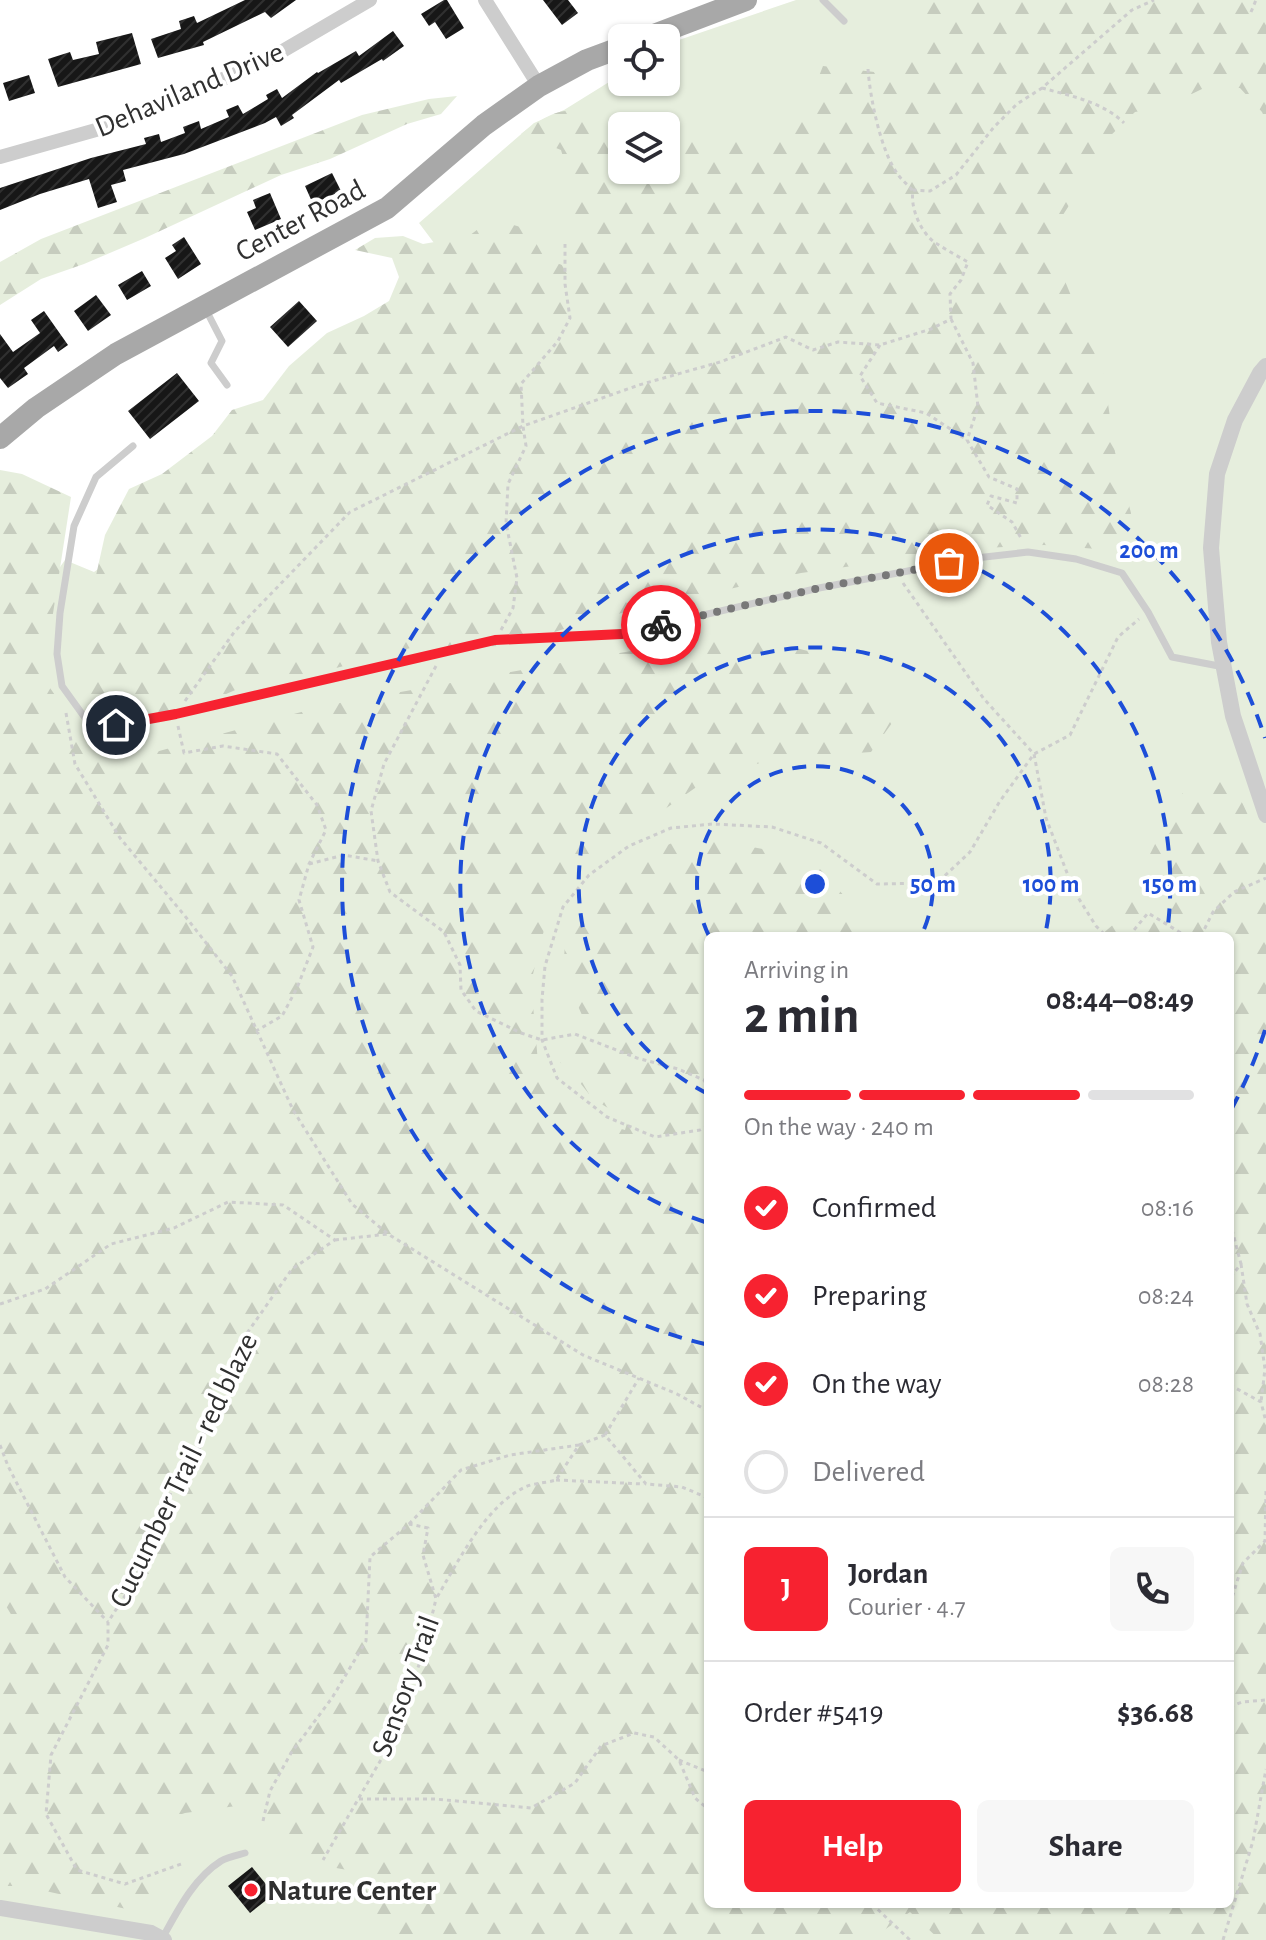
<!DOCTYPE html>
<html lang="en">
<head>
<meta charset="utf-8">
<style>
	body { margin:0; font-family:"Alegreya Sans",sans-serif; background:#f7f7f7; color:#2b2b33; height:100vh; display:flex; flex-direction:column; font-size:30px; white-space:nowrap }
	* { box-sizing:border-box; margin:0 }
	p { font-size:26px; color:#7c7c81 }
	.icon { flex:none; width:44px; height:44px; fill:none; stroke:currentColor; stroke-width:2; stroke-linecap:round; stroke-linejoin:round }
	.map { position:relative; flex:1; overflow:hidden }
	.details { position:absolute; left:704px; top:932px; width:530px; height:976px; display:flex; flex-direction:column; background:#fff; border-radius:12px; box-shadow:0 2px 6px #0004 }
	.details>* { flex:none }
	.fabs { position:absolute; left:608px; top:24px; display:grid; gap:16px }
	.fabs a { display:grid; place-items:center; width:72px; height:72px; border-radius:12px; background:#fff; box-shadow:0 2px 6px #0004; font-size:40px }
	.pin { position:absolute; display:grid; place-items:center; width:68px; height:68px; color:#fff; margin:-34px; border:4px solid #fff; border-radius:50%; box-shadow:0 2px 8px #0007 }
	.courier { position:absolute; display:grid; place-items:center; width:80px; height:80px; margin:-40px; border:6px solid #f72230; border-radius:50%; background:#fff; color:#222; box-shadow:0 2px 10px #0007 }
	.summary em { font-style:normal; font-weight:700 }
	.summary div { display:flex; flex-direction:column-reverse }
	.summary { display:flex; align-items:center; justify-content:space-between; height:136px; padding:0 40px }
	h1 { font-size:52px; font-weight:700; line-height:60px }
	.bar { display:grid; grid-template-columns:repeat(4,1fr); gap:12px 8px; align-content:center; height:96px; padding:0 40px }
	.bar i { height:10px; border-radius:6px; background:#e1e1e2 }
	.bar .active { background:#f72230 }
	.bar p { grid-column:span 4 }
	.line { display:flex; align-items:center; gap:20px; padding:0 40px; border-top:2px solid #e1e1e2 }
	.line div { flex:1 }
	.round { display:grid; place-items:center; flex:none; width:84px; height:84px; border-radius:12px; background:#f7f7f7 }
	ol { padding:0 40px; list-style:none }
	li { display:flex; align-items:center; gap:24px; height:88px }
	li p { margin-inline-start:auto }
	li .icon { padding:8px; border-radius:50%; background:#f72230; color:#fff; stroke-width:4 }
	li:last-child { color:#7c7c81 }
	li i { width:44px; height:44px; border:4px solid #e1e1e2; border-radius:50% }
	.primary-button { display:flex; gap:16px; margin-top:auto; padding:16px 40px }
	.primary-button a { flex:1; height:92px; border-radius:12px; background:#f72230; color:#fff; font-size:32px; font-weight:700; line-height:92px; text-align:center }
	.primary-button a+a { background:#f7f7f7; color:#2b2b33 }
	.map>svg:first-child { display:block }
	.green { fill:#e6eedd; fill-rule:evenodd }
	.forest { fill:url(#forest-firs) }
	.building { fill:url(#building-hatch) }
	.lines { fill:none; stroke-linecap:round; stroke-linejoin:round }
	.path { stroke:#cdcdcd; stroke-width:3; stroke-dasharray:4 4; stroke-linecap:butt }
	.service { stroke:#cdcdcd; stroke-width:7 }
	.minor { stroke:#cdcdcd; stroke-width:14 }
	.tertiary { stroke:#cdcdcd; stroke-width:16 }
	.primary { stroke:#a8a8a8; stroke-width:22 }
	.done { stroke:#787878; stroke-width:8; stroke-dasharray:0 14.4 }
	.route { stroke:#f72230; stroke-width:10 }
	.ring { fill:none; stroke:#1d4ed8; stroke-width:4; stroke-dasharray:14 10 }
	.poi-dot { fill:#f72230; stroke:#fff; stroke-width:3 }
	.labels { text-anchor:middle; stroke-width:8; stroke-linejoin:round; paint-order:stroke }
	.street-label { font-size:30px; fill:#303030; stroke:#fff }
	.poi-label { font-size:30px; font-weight:bold; fill:#303030; stroke:#fff; text-anchor:start }
	.centre { fill:#1d4ed8; stroke:#fff; stroke-width:4 }
	.ring-label { font-size:24px; text-anchor:middle; font-weight:bold; fill:#1d4ed8; stroke:#fff; stroke-width:8; stroke-linejoin:round; paint-order:stroke }
</style>
</head>
<body>
<div class="map">
<svg width="1266" height="1940" viewBox="0 0 1266 1940">
	<defs>
		<pattern id="forest-firs" width="22" height="20" patternUnits="userSpaceOnUse" patternTransform="scale(2)"><rect width="22" height="20" fill="#e6eedd"/><path d="M5 1l3.5 6h-7zM16 11l3.5 6h-7z" fill="#c6ccbe"/></pattern>
		<pattern id="building-hatch" width="6" height="6" patternUnits="userSpaceOnUse" patternTransform="scale(2)"><rect width="6" height="6" fill="#171717"/><path d="M-1 1l2-2M0 6l6-6M5 7l2-2" fill="none" stroke="#303030"/></pattern>
	</defs>
	<rect width="100%" height="100%" fill="#fff"/>
	<path class="green" d="M796 0H1266V1940H0V651L65 560 94 572 474 296 419 223 534 123 564 110 622 74V82H666V46L673 42ZM622 126H666V170H622ZM708 936H1230V1904H708Z"/>
	<path class="forest" d="M912 0H1266V121L1262 112 1240 88 1202 89 1165 107 1135 112 1107 139 1090 173 1059 221 1058 264 1104 376 1115 452 1131 513 1129 535 1111 550 1044 545 985 548 801 573 595 619 511 646 414 647 314 674 240 688 138 732 89 696 83 634 105 535 129 489 162 474 212 436 232 410 263 400 289 366 327 333 364 316 389 301 399 277 392 258 355 250 375 238 403 236 423 244 469 236 491 219 528 229 545 259 565 266 573 261C575 219 574 191 561 150L521 134C531 126 554 110 567 111 587 113 605 124 625 126H622V170H666V134L708 137 787 133 800 124 823 66 883 73 915 60 928 36Z
		M457 96 441 114 407 124 330 159 281 175 145 238 84 264 41 279 0 305V262L41 239 362 115 429 99Z
		M0 470 22 474 71 497 43 678 90 745 130 759 323 706 594 657 738 634 808 651 871 682 900 712 871 752 772 759 705 781 555 886 531 982 539 1074 567 1105 604 1124 625 1130 628 1120 593 1099 573 1074 553 1056 566 1048 582 1015 563 973 566 929 599 886 636 857 680 840 725 842 810 858 865 919 885 936H708V1904H1230V936H1100L1115 923 1179 797 1197 779 1214 773 1234 785 1266 854V1940H940L910 1912 870 1940H376L377 1915 353 1871 297 1861 236 1806 185 1813 146 1826 157 1888 131 1910 23 1886H0V1665L12 1616 0 1596Z"/>
	<path class="building" d="M245 0H296L271 18 265 12 203 42 204 45 158 58 151 39 181 29 179 21 194 16 197 23Z
		M444 0H447L464 28 446 39 435 22 429 26 421 14Z
		M543 0H568L578 13 562 25Z
		M393 31 404 46 383 61 382 59 341 83 339 80 292 115 294 118 281 126 276 117 265 123 184 154 123 170 126 181 111 185 117 202 98 208 89 179 40 194 0 210V188L91 158 146 144 144 138 159 134 161 142 185 133 183 127 199 121 201 129 229 117 226 110 238 105 243 114 268 99 266 95 277 89 282 98 317 72 318 73 356 51 359 56Z
		M132 33 141 64 58 87 48 59 70 52 73 60 99 54 96 42Z
		M29 75 35 93 9 101 3 83Z
		M332 173 341 191 313 204 305 186Z
		M270 193 281 219 255 230 247 212 256 208 253 200Z
		M184 237 201 264 178 279 165 258 176 251 172 245Z
		M142 271 151 286 127 300 118 285Z
		M96 295 111 315 88 331 74 311Z
		M299 301 317 321 288 347 270 327Z
		M44 311 68 345 58 352 54 346 24 368 28 374 8 388 0 378V334L13 352 40 333 31 320Z
		M177 373 199 401 150 439 128 411Z
		M252 1867 274 1894 250 1913 228 1886Z"/>
	<g class="lines">
		<path class="path" d="M1251 12 1256 0
			M868 69C870 98 881 153 899 176 903 181 908 185 912 190
			M1042 88C1071 96 1103 102 1124 123
			M951 319 973 363 978 407 967 440 989 477 1017 489V503L991 496 987 505 1012 522 1022 540
			M880 345 860 376 877 403 926 413 967 440
			M903 583 984 699 1034 754 1046 818 1074 891 1096 926 1106 936
			M501 630 513 608 517 578 506 523 508 484 526 446 523 426 521 384 558 341 570 318 565 284V244
			M436 666 384 764 371 811 378 861 390 892 444 932 460 965 461 990 476 1011 521 1033 542 1040 575 1034 637 1058 678 1069 704 1080 708 1087
			M185 701 235 631 350 512 523 426 639 385 720 362 786 337 813 350 838 342 880 345 931 329 951 319 950 294 961 280 968 262C957 256 945 249 934 242 920 231 910 207 913 190L930 191 956 175 994 127 1017 104 1042 88 1132 10 1154 0
			M66 713 75 764 120 838 185 916 232 976 293 1110 352 1204 388 1234
			M178 726 184 753 223 746 277 754 317 805 326 830 309 864 299 900 313 947 297 988 282 1016 256 1031
			M309 864 344 855 378 861
			M1129 936 1148 913 1186 936
			M1201 936 1213 912 1234 892 1266 878
			M708 1126 700 1130 655 1137 607 1117 557 1078 542 1040V999L545 966 563 907 589 875 629 846 671 828 713 824 772 827 821 843 877 884 937 883 970 852 1000 801 1034 754 1070 735 1118 637 1139 619
			M1230 1222 1241 1264 1230 1278
			M335 1240 388 1234 583 1355 677 1394 708 1411
			M1241 1264 1247 1304 1260 1334 1265 1369 1261 1402
			M0 1304 45 1289 111 1244 174 1228 228 1202 283 1205 335 1240 292 1269 245 1336 218 1389 198 1453 174 1479 164 1519 141 1571 108 1622V1645L51 1755 46 1814 77 1870 125 1884 184 1863
			M1230 1385 1261 1402 1266 1422
			M605 1435 639 1378
			M0 1445 8 1466 65 1577 108 1622
			M579 1445 605 1435 646 1484 682 1487 708 1498
			M556 1480 644 1484
			M409 1524 461 1470 510 1455 579 1445 556 1480C546 1483 534 1483 525 1487 485 1506 458 1562 436 1599
			M1230 1604 1243 1563 1265 1541 1266 1491
			M1230 1707 1242 1702 1266 1700
			M679 1760 708 1772
			M359 1799H435L531 1808 575 1783 601 1746 634 1733 654 1737 679 1760 695 1798 708 1809
			M263 1821 270 1791 291 1753 332 1698 366 1641 370 1557 409 1524 428 1528 423 1555 436 1599 423 1653 394 1737 323 1860
			M872 1904 910 1940
			M1223 1940 1253 1841 1266 1769"/>
		<path class="service" d="M823 0 844 21
			M205 308 222 341 211 363 227 385
			M133 446 96 477 74 526 60 613 57 654 62 686 88 722 116 725 176 714 495 640 622 634 819 588 976 558 1028 552 1076 559 1122 573 1148 612 1172 657 1224 667
			M163 1937C178 1910 194 1878 221 1861 228 1857 238 1855 245 1853"/>
		<path class="minor" d="M485 0 539 86
			M0 157 103 128 262 63 370 0"/>
		<path class="tertiary" d="M1266 366 1260 373 1235 420 1217 474 1211 548 1219 642 1233 716 1266 815
			M0 1908 151 1933 164 1940"/>
		<path class="primary" d="M646 38 746 0
			M0 438 36 408 116 354 387 208 484 125 539 86 587 60 622 47"/>
	</g>
	<g class="lines">
		<path class="done" d="M661 625 819 588 949 563"/>
		<path class="route" d="M116 725 176 714 495 640 622 634 661 625"/>
	</g>
	<g class="ring">
		<path d="M709 936A118 118 0 1 1 921 936"/>
		<path d="M708 1094A236 236 0 1 1 1045 935"/>
		<path d="M705 1222A355 355 0 1 1 1167 933"/>
		<path d="M1265 1030A473 473 0 0 1 1231 1110M705 1344A473 473 0 1 1 1265 738"/>
	</g>
	<circle class="poi-dot" cx="251" cy="1890" r="8"/>
	<g class="labels">
		<g class="street-label">
			<text transform="translate(189 89) rotate(-23)" y="10">Dehaviland Drive</text>
			<text transform="translate(300 220) rotate(-28)" y="10">Center Road</text>
			<text transform="translate(183 1470) rotate(-64)" y="10">Cucumber Trail - red blaze</text>
			<text transform="translate(405 1686) rotate(-70)" y="10">Sensory Trail</text>
		</g>
		<g class="poi-label">
			<text x="267" y="1900">Nature Center</text>
		</g>
	</g>
	<circle cx="815" cy="884" r="12" class="centre"/>
	<g class="ring-label">
		<text x="1149" y="558">200 m</text>
		<text x="933" y="892">50 m</text>
		<text x="1051" y="892">100 m</text>
		<text x="1170" y="892">150 m</text>
	</g>
</svg>
<div class="fabs">
<a><svg class="icon" aria-label="locate" viewBox="0 0 24 24"><circle cx="12" cy="12" r="6"/><path d="M12 2v4M12 18v4M2 12h4M18 12h4"/></svg></a>
<a><svg class="icon" aria-label="layers" viewBox="0 0 24 24"><path d="M12 4l9 5-9 5-9-5zM3 14l9 5 9-5"/></svg></a>
</div>
<div class="pin" style="left:949px;top:563px;background:#ea580c"><svg class="icon" aria-label="bag" viewBox="0 0 24 24"><path d="M5 8h14l-1 12H6zM9 8a3 3 0 0 1 6 0"/></svg></div>
<div class="pin" style="left:116px;top:725px;background:#1f2937"><svg class="icon" aria-label="home" viewBox="0 0 24 24"><path d="M3 11l9-7 9 7M6 9v11h12V9"/></svg></div>
<div class="courier" style="left:661px;top:625px"><svg class="icon" aria-label="bike" viewBox="0 0 24 24"><circle cx="6" cy="16" r="4"/><circle cx="18" cy="16" r="4"/><path d="M6 16l4-8h5l3 8M10 8l3 8H6M13 5h3"/></svg></div>
<section class="details">
<div class="summary"><div><h1>2 min</h1><p>Arriving in</p></div><em>08:44–08:49</em></div>
<div class="bar"><i class="active"></i><i class="active"></i><i class="active"></i><i></i><p>On the way · 240 m</p></div>
<ol>
<li><svg class="icon" aria-label="check" viewBox="0 0 24 24"><path d="M5 12l5 5 9-10"/></svg>Confirmed<p>08:16</p></li>
<li><svg class="icon" aria-label="check" viewBox="0 0 24 24"><path d="M5 12l5 5 9-10"/></svg>Preparing<p>08:24</p></li>
<li><svg class="icon" aria-label="check" viewBox="0 0 24 24"><path d="M5 12l5 5 9-10"/></svg>On the way<p>08:28</p></li>
<li><i></i>Delivered</li>
</ol>
<div class="line" style="height:144px"><b class="round" style="background:#f72230;color:#fff">J</b><div><b>Jordan</b><p>Courier · 4.7</p></div><a class="round"><svg class="icon" aria-label="phone" viewBox="0 0 24 24"><path d="M5 4h4l2 5-3 2q2 4 5 5l2-3 5 2v4C11 20 4 13 5 4z"/></svg></a></div>
<div class="line" style="height:104px"><div>Order #5419</div><b>$36.68</b></div>
<div class="primary-button"><a>Help</a><a>Share</a></div>
</section>
</div>
</body>
</html>
